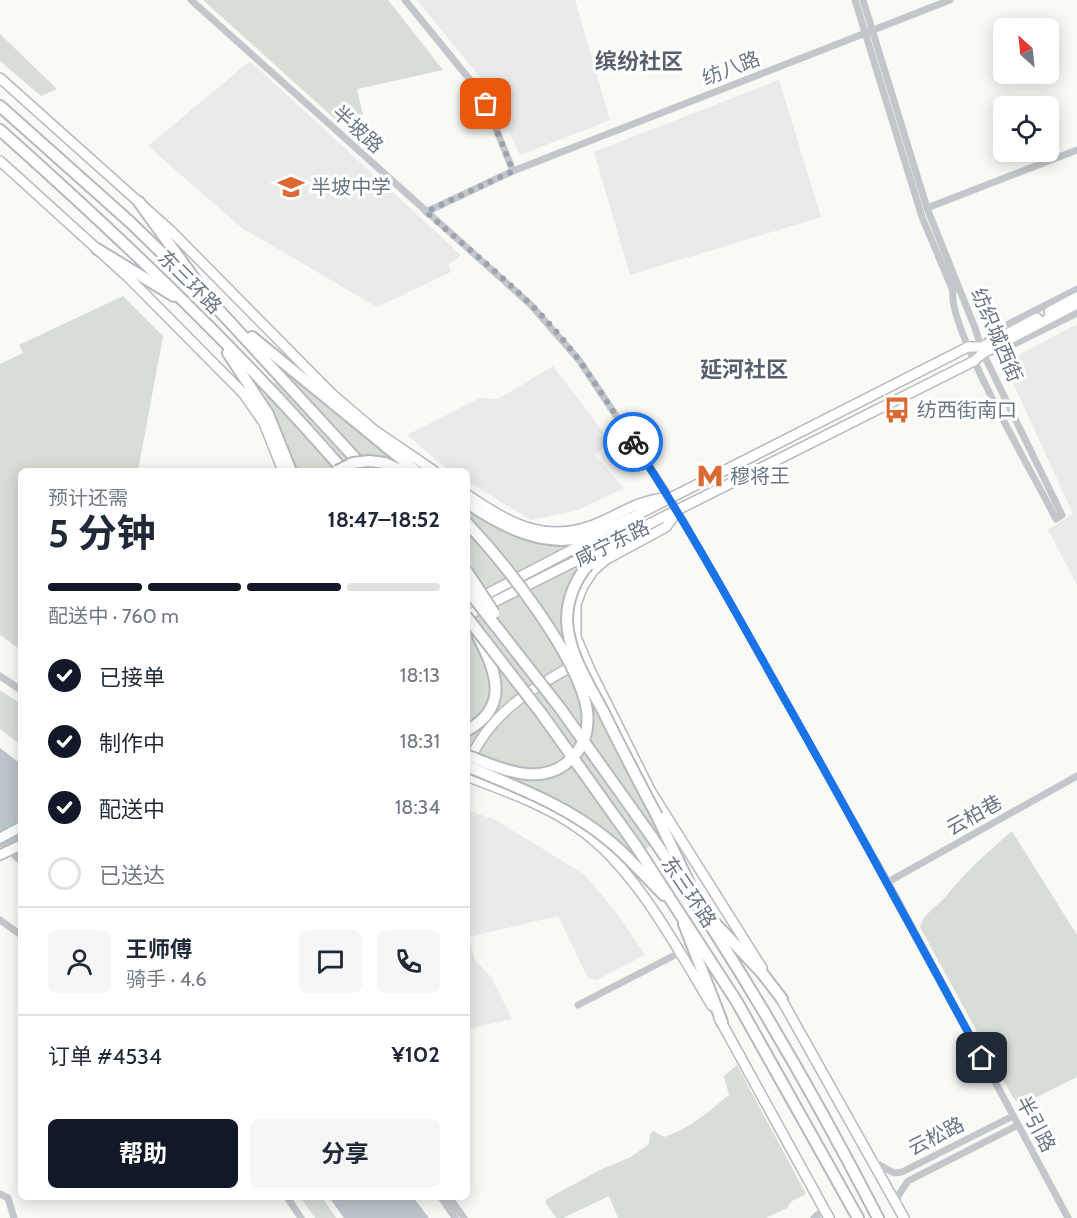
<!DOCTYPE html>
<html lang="zh">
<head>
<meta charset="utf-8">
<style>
	body { margin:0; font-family:Cabin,"Noto Sans SC",sans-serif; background:#f6f6f7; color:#1f2937; height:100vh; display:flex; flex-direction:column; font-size:22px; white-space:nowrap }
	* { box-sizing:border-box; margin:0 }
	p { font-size:20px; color:#747a83 }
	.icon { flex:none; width:33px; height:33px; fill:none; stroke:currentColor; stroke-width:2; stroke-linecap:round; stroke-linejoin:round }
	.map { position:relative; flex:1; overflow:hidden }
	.panel { position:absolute; left:18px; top:468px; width:452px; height:732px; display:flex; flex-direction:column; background:#fff; border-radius:9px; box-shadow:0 3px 15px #0003 }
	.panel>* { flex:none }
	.needle { width:39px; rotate:333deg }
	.tools { position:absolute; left:993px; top:18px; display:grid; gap:12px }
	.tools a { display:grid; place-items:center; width:66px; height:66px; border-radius:9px; background:#fff; box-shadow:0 3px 15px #0003; font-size:30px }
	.pin { position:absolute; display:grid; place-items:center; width:51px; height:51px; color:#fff; margin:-26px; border-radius:12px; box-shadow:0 3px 9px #0006 }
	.courier { position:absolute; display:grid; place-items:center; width:60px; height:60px; margin:-30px; border:4px solid #1a73e8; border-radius:50%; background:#fff; color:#222; box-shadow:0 2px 8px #0007 }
	.overview em { font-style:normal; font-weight:700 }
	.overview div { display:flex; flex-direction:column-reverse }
	.overview { display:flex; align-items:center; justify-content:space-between; height:102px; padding:0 30px }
	h1 { font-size:39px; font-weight:700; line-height:45px }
	.bar { display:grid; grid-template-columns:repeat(4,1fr); gap:9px 6px; align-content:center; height:72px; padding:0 30px }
	.bar i { height:8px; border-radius:4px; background:#e0e1e3 }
	.bar .current { background:#111827 }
	.bar p { grid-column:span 4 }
	.line { display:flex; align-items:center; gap:15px; padding:0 30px; border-top:2px solid #e0e1e3 }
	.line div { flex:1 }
	.round { display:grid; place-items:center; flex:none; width:63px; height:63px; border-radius:9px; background:#f6f6f7 }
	ol { padding:0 30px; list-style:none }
	li { display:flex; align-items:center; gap:18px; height:66px }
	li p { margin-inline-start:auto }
	li .icon { padding:6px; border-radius:50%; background:#111827; color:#fff; stroke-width:4 }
	li:last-child { color:#747a83 }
	li i { width:33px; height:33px; border:3px solid #e0e1e3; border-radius:50% }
	.action { display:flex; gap:12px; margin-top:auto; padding:12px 30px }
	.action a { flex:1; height:69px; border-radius:9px; background:#111827; color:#fff; font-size:24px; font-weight:700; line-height:69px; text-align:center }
	.action a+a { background:#f6f6f7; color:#1f2937 }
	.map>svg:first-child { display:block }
	.built { fill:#e9ebea }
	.green { fill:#d8ded6 }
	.water { fill:#bcc5ca }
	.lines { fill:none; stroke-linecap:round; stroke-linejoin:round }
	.major-casing { stroke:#b6babe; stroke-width:12 }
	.highway-casing { stroke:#b6b9bd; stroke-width:14 }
	.minor { stroke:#c3c6ca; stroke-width:7 }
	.major { stroke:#fff; stroke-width:9 }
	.highway { stroke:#fff; stroke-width:10 }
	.highway-bridge-casing { stroke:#b6b9bd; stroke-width:14; stroke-linecap:butt }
	.highway-bridge { stroke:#fff; stroke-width:10 }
	.done { stroke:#9ba4ad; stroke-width:6; stroke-dasharray:0 10.8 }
	.route { stroke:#1a73e8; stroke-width:8 }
	.labels { text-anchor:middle; stroke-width:6; stroke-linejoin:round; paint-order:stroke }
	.street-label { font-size:20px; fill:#697786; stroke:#fff }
	.poi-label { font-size:20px; fill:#697786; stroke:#fff; text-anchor:start }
	.quarter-label { font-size:22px; font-weight:bold; fill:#57606c; stroke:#fff }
</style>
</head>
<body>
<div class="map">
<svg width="1077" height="1218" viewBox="0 0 1077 1218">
	<rect width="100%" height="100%" fill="#f9f9f6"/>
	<path class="built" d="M417 0H575L610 120 520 155 484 82Z
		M250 61 461 255 449 264 451 272 377 307 242 228 148 146Z
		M779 80 821 217 630 275 594 152Z
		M1077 324V585L1048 530 1073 514 1004 363Z
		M553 366 610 441 595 455 624 488 578 510 531 520 467 481 466 471 446 468 407 435 480 398 498 399Z
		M466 810 496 820 585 875 618 915 645 955 596 980 588 978 558 916 469 937 475 960 491 977 512 1019 467 1029Z"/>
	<path class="green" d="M203 0H388L443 70 357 89 363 115 337 121Z
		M0 34 57 89 41 96 0 61Z
		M123 296 163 336 138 471H21V650L0 635V364L23 353 19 345Z
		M286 372 354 429 415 471H296L287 443 264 393Z
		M466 505 576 542 587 561 565 611 665 838 632 857 599 827 564 804 467 762Z
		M0 690 21 704V745L0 729Z
		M1012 831 1077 935V1077L1025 1103 1016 1101 1012 1096 920 927C923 914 939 905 947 895 967 870 988 852 1012 831Z
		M737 1065 806 1194 792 1201 787 1208 766 1218H618L609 1196 563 1218H556L545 1202 547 1199 600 1170 631 1157 649 1144 650 1134 653 1131 664 1137C690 1129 709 1111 729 1095L724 1076Z
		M300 1197H322L336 1218H315Z"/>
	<path class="water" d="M0 748 21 764V866L0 847Z
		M329 1197H413L429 1218H344Z"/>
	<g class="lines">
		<g class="major-casing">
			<path id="major" d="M0 78 170 230 332 394 374 430 434 471
				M0 161 129 278 243 393 264 423 283 471
				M1049 312 1077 297
				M466 494C512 525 550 547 605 520 626 510 642 500 665 498
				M678 510 666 527 605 560 593 571 583 586 576 604V637L591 672 651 792 762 968
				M625 521 968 347H982L1037 318
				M466 605 600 535
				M466 616 974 361 983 353 1077 304
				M469 762C489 714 532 688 576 664
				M466 776C505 791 544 804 578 828 634 866 678 949 712 1006
				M0 838 21 827
				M0 855 21 845
				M779 995 904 1218
				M719 1018 829 1218"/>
		</g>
		<g class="highway-casing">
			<path id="highway" d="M0 106 130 222 204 294 367 471
				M0 130C121 238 238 349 344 471
				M139 202 196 281
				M97 249 174 296
				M252 337 416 471
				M228 353 268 414 291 471
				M369 461 385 463 402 471
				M466 502C501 526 542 548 585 537 600 533 615 525 629 519
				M588 565 622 538
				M466 731C511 707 496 672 478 636
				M657 816 689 883
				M652 837C736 959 810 1086 878 1218
				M636 846 737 1002 858 1218
				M628 858 664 895
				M715 923 762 973 782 999
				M684 924 722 1022"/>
		</g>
		<path class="minor" d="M191 0 531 305 579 360 671 498 888 882 1068 1218
			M405 0 475 86 486 104 513 171
			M855 0 922 217 953 291C946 325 1036 479 1056 519L1062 515 983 353 975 328 927 208 863 0
			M927 208 1077 150
			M426 212 513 171 950 0
			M983 345 995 331 1077 289
			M988 353 1002 350 1077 313
			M0 676 21 690
			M888 882 1077 776
			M0 920 21 935
			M578 1005 679 953
			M874 1162 894 1173 902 1172 1013 1116
			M0 1194 8 1198 14 1218
			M287 1197 301 1218
			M441 1197 455 1218
			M449 1197 464 1218
			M897 1204 898 1196 908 1181 1018 1125
			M814 1218 821 1212 822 1206"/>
		<use href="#major" class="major"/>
		<use href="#highway" class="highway"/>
		<g class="highway-bridge-casing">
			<path id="highway-bridge" d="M337 471 353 463 369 461
				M466 522C504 562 578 655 587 710 589 727 585 744 573 757 543 790 500 768 466 755
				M588 565C575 580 567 600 567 620 568 653 589 684 604 713 621 748 639 782 657 816
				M466 570 494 613
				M466 588 560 708 652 837
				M466 616 541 713 636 846
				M466 766C525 790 583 812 628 858"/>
		</g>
		<use href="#highway-bridge" class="highway-bridge"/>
	</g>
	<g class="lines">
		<path class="done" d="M486 104 513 171 426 212C469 250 516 286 554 329 584 363 608 404 633 442"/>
		<path class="route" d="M633 442C688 525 736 613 785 700 852 818 917 938 982 1058"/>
	</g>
	<defs>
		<g id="school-bare" transform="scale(2.07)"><path d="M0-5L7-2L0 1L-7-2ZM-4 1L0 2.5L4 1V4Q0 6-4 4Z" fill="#dd6932" stroke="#fff" stroke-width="2.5" paint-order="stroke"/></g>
		<g id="bus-bare" transform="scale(2.07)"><path d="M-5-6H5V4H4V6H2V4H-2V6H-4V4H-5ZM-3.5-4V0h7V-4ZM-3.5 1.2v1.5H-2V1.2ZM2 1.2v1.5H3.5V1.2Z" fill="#dd6932" stroke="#fff" stroke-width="2.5" paint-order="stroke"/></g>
		<g id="metro-bare" transform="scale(2.07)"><path d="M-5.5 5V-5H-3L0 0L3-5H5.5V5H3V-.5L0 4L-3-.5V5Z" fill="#dd6932" stroke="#fff" stroke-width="2.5" paint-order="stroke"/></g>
	</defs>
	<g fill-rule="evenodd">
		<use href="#school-bare" x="291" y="187"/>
		<use href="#bus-bare" x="897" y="410"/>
		<use href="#metro-bare" x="710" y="476"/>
	</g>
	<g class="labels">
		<g class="street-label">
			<text transform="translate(731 68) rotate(-21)" y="7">纺八路</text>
			<text transform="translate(358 129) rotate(42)" y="7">半坡路</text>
			<text transform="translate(190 282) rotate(45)" y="7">东三环路</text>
			<text transform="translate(997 335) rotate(67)" y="7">纺织城西街</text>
			<text transform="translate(612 543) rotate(-26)" y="7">咸宁东路</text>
			<text transform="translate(974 815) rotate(-29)" y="7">云柏巷</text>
			<text transform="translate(689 892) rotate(56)" y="7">东三环路</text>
			<text transform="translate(1036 1124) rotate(62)" y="7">半引路</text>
			<text transform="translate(936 1136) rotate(-27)" y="7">云松路</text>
		</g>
		<g class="poi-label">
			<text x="311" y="194">半坡中学</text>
			<text x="917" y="417">纺西街南口</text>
			<text x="730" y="483">穆将王</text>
		</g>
		<g class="quarter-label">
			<text x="639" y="69">缤纷社区</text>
			<text x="744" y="377">延河社区</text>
		</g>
	</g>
</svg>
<div class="tools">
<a><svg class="needle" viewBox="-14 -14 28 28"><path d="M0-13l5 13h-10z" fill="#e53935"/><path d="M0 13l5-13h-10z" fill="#747a83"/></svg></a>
<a><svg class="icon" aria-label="locate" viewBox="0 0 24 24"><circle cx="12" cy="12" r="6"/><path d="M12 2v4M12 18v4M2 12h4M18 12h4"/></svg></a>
</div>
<div class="pin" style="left:486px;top:104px;background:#ea580c"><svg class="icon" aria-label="bag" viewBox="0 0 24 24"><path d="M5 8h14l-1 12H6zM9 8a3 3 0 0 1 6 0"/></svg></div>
<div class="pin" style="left:982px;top:1058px;background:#1f2937"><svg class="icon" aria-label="home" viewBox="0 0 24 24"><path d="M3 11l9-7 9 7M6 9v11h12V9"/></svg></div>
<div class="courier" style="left:633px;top:442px"><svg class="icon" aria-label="bike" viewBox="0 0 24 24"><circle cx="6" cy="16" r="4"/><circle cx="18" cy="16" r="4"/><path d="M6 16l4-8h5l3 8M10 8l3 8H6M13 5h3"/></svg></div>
<section class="panel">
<div class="overview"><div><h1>5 分钟</h1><p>预计还需</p></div><em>18:47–18:52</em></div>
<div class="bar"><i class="current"></i><i class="current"></i><i class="current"></i><i></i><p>配送中 · 760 m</p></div>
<ol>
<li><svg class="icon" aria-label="check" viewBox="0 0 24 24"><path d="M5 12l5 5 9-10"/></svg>已接单<p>18:13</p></li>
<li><svg class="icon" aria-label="check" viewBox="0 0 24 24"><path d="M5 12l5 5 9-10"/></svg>制作中<p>18:31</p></li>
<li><svg class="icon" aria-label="check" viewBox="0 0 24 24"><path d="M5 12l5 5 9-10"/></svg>配送中<p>18:34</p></li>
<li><i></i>已送达</li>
</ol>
<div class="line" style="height:108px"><a class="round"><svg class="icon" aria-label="person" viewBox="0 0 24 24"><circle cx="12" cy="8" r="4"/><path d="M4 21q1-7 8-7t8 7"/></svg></a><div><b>王师傅</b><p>骑手 · 4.6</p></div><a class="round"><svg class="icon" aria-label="chat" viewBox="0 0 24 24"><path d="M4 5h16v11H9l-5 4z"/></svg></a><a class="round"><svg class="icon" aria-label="phone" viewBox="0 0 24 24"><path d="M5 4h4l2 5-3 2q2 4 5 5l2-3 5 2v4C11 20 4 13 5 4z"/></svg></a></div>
<div class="line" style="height:78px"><div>订单 #4534</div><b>¥102</b></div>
<div class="action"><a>帮助</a><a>分享</a></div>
</section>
</div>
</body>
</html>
